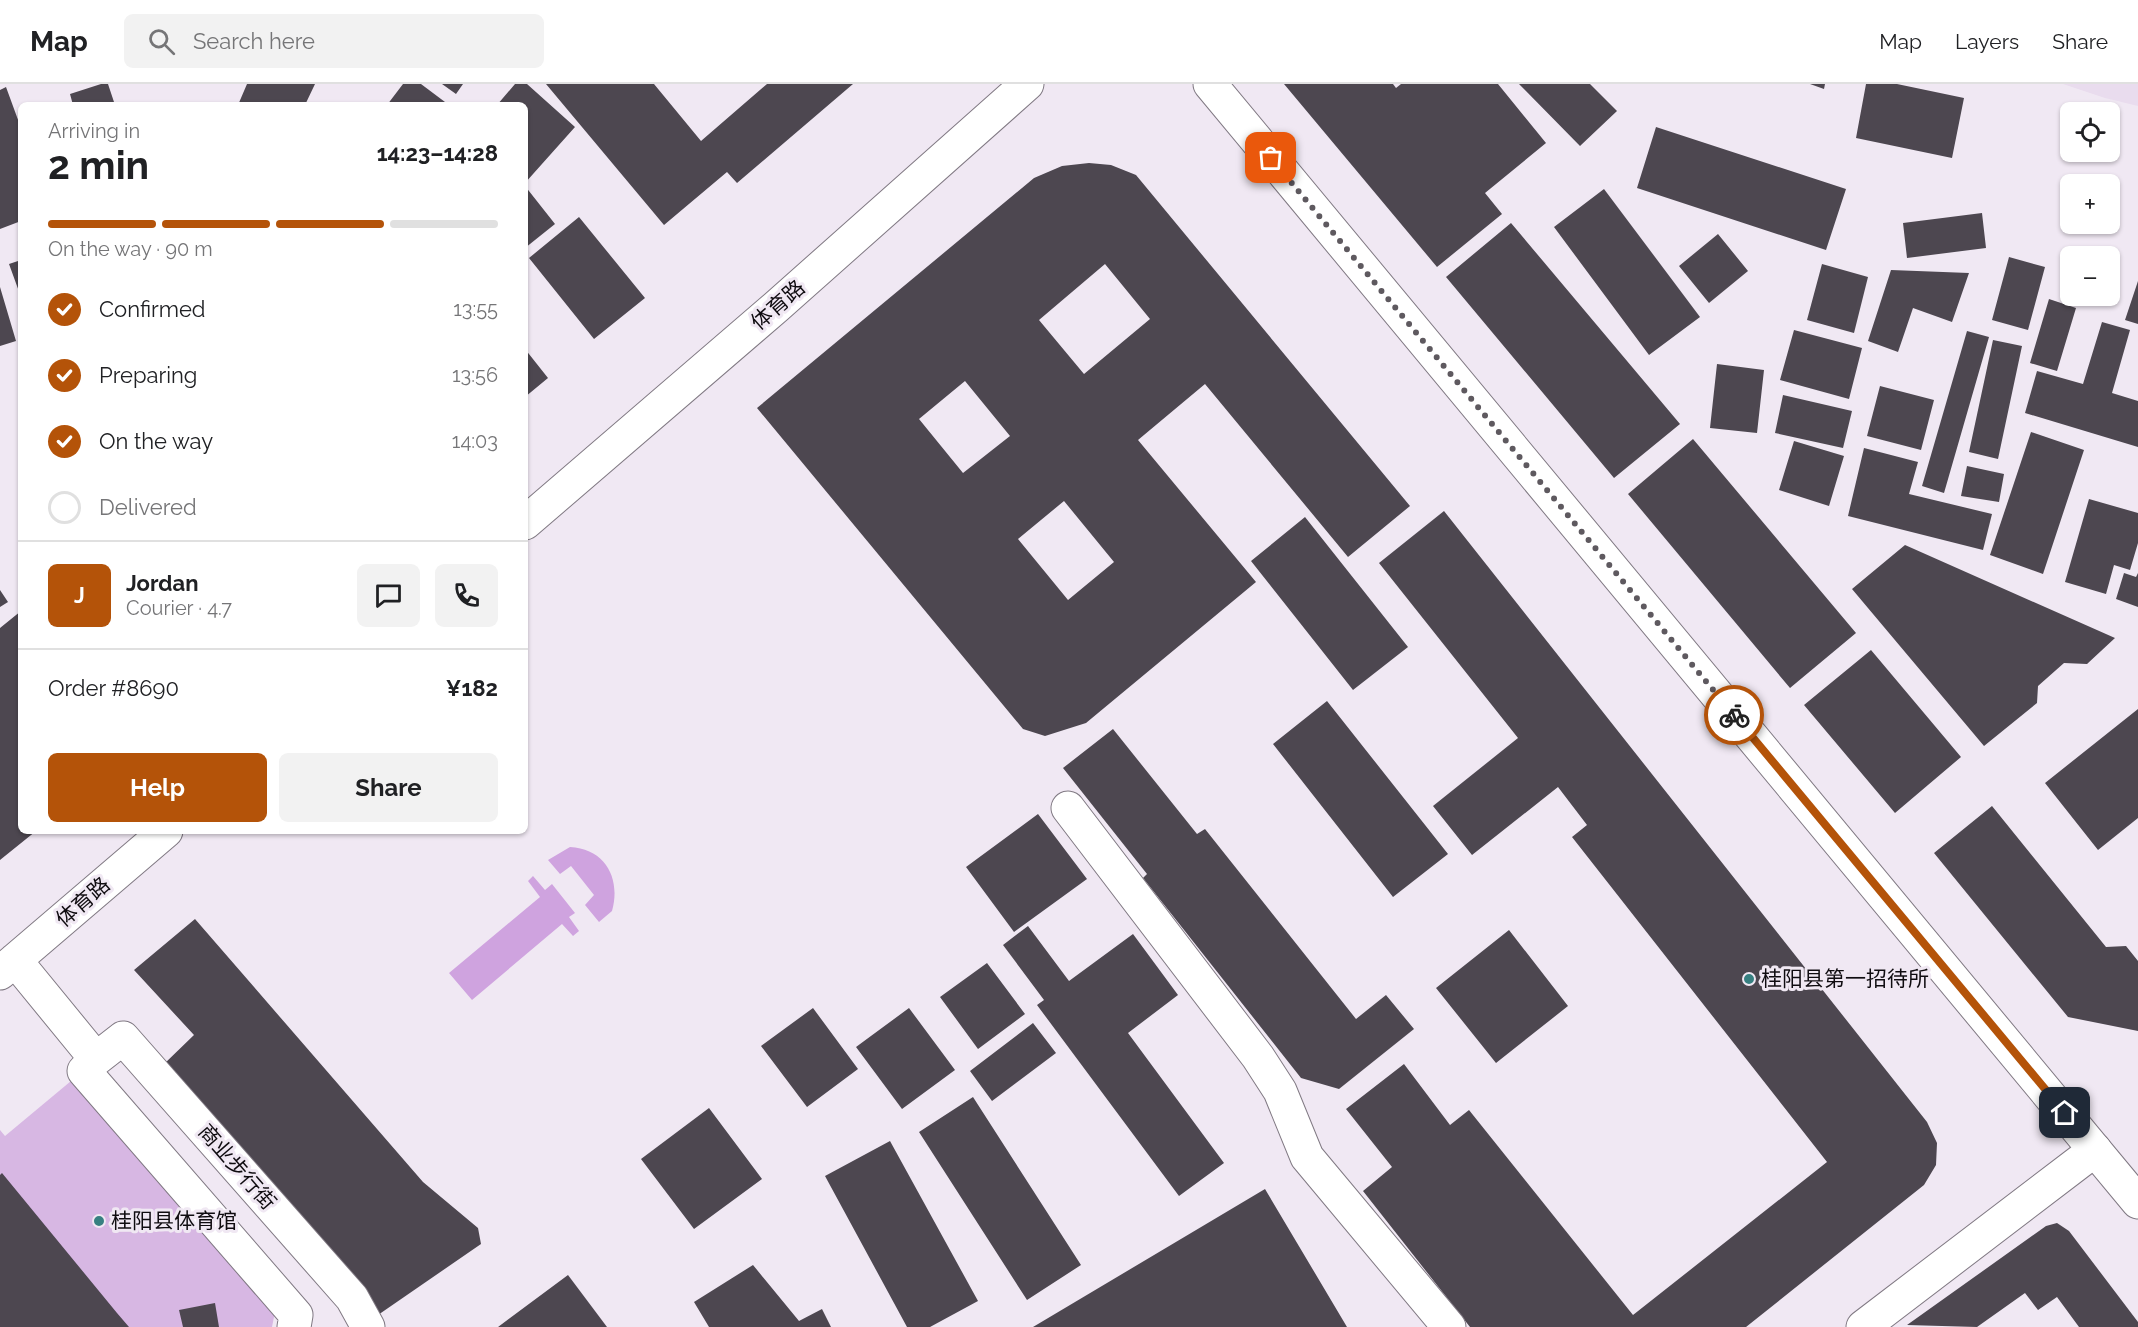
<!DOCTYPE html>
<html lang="en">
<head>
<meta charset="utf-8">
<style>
	body { margin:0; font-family:Raleway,"Noto Sans SC",sans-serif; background:#f2f2f2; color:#202124; height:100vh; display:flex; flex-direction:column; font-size:22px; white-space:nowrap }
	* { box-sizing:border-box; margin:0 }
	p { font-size:20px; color:#757577 }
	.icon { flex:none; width:33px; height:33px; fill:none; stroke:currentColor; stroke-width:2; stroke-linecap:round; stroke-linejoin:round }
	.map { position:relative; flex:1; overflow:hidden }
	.details { position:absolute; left:18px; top:18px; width:510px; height:732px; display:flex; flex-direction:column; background:#fff; border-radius:9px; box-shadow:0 2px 4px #0004 }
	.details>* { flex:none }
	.tools { position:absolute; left:2060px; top:18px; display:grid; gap:12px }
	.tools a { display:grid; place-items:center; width:60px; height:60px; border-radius:9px; background:#fff; box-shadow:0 2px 4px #0004; font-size:30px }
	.pin { position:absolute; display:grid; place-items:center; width:51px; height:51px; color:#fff; margin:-26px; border-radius:12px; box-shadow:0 3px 9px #0006 }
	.courier { position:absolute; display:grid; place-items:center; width:60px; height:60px; margin:-30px; border:4px solid #b45309; border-radius:50%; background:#fff; color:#222; box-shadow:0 2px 8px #0007 }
	.head em { font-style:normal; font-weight:700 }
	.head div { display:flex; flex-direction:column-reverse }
	.head { display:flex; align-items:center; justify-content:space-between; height:102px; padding:0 30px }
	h1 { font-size:39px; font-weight:700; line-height:45px }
	.bar { display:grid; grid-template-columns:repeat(4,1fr); gap:9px 6px; align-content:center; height:72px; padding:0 30px }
	.bar i { height:8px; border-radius:4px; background:#e0e0e0 }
	.bar .active { background:#b45309 }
	.bar p { grid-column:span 4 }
	.line { display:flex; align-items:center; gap:15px; padding:0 30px; border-top:2px solid #e0e0e0 }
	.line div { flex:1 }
	.round { display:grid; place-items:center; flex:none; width:63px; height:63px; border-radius:9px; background:#f2f2f2 }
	ol { padding:0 30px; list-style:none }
	li { display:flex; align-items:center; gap:18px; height:66px }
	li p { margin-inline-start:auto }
	li .icon { padding:6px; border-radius:50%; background:#b45309; color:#fff; stroke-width:4 }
	li:last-child { color:#757577 }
	li i { width:33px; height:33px; border:3px solid #e0e0e0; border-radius:50% }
	.button { display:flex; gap:12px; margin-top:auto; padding:12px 30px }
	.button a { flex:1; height:69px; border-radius:9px; background:#b45309; color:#fff; font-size:24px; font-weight:700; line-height:69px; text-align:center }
	.button a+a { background:#f2f2f2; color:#202124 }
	header { display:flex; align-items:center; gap:36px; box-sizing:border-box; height:84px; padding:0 30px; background:#fff; border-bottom:2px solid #e0e0e0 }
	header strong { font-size:28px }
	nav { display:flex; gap:33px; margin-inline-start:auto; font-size:21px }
	.search { width:420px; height:54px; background:#f2f2f2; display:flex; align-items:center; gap:15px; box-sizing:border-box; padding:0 21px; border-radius:9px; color:#757577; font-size:22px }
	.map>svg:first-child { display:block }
	.built { fill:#e9dcee }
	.green { fill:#d7b7e3 }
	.water { fill:#cfa3df }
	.building { fill:#4d4750; fill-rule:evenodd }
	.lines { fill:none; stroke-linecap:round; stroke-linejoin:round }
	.minor-casing { stroke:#807983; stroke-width:35 }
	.major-casing { stroke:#807983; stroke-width:35 }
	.minor { stroke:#fff; stroke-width:33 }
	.major { stroke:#fff; stroke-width:33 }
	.done { stroke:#5e595f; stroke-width:6; stroke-dasharray:0 10.8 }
	.route { stroke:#b45309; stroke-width:8 }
	.poi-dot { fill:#378081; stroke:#f0e8f3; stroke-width:2 }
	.labels { text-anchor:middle; stroke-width:6; stroke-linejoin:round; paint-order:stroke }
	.street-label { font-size:21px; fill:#0f0c10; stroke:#f0e8f3 }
	.poi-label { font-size:21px; fill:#0f0c10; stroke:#f0e8f3; text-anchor:start }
</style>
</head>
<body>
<header>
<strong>Map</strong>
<div class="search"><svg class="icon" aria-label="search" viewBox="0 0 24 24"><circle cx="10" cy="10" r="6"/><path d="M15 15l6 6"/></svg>Search here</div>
<nav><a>Map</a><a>Layers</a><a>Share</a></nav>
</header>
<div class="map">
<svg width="2138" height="1243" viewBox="0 0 2138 1243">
	<rect width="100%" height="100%" fill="#f0e8f3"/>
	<path class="built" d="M2063 0H2138V22L2105 14Z"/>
	<path class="green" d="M71 997 276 1223 272 1243H0V1046L5 1052Z"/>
	<path class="water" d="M570 763C606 765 621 795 612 827L599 838 585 821 594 811 571 782 560 790 548 776Z
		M533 792 545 806 552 800 575 829 569 833 579 847 573 852 562 840 472 916 449 889 540 813 528 797Z"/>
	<path class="building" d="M101 0H108L115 21H73L70 10Z
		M247 0H315L305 21H238Z
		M403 0H421L449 21H387Z
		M442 0H463L456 10Z
		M515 0H527L575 43 525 99V21H497Z
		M546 0H654L701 57 767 0H853L737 99 727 88 664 141Z
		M1284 0H1393L1396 4 1401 0H1498L1546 59 1485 109 1502 130 1437 183Z
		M1519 0H1590L1617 27 1580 62Z
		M1810 0H1825L1824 5Z
		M1866 0H1897L1964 14 1952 74 1856 54Z
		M6 3 21 44V137L0 145V6Z
		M1656 43 1846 105 1826 166 1637 104Z
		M1089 79 1111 81 1136 91 1410 422 1348 473 1205 300 1138 356 1256 498 1086 639 1045 652 1023 645 757 324 1034 94 1062 82ZM1105 180 1150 235 1084 290 1039 236ZM965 297 1010 352 963 389 919 335ZM1064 417 1114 478 1068 516 1018 455Z
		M525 102 555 140 525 164Z
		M1604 105 1700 233 1649 271 1554 143Z
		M1982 129 1986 164 1907 174 1903 139Z
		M579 133 645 214 594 255 529 174Z
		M1511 139 1680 340 1614 394 1446 193Z
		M1718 150 1748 187 1709 219 1679 182Z
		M2009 173 2045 183 2028 246 1992 236Z
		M21 176V213L9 180Z
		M1822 180 1868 193 1854 249 1807 236Z
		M1891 186 1969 189 1952 238 1913 224 1898 268 1868 257Z
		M2138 197V240L2125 236Z
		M0 203 16 257 0 262Z
		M2049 215 2076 224 2057 287 2030 279Z
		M2102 238 2130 246 2112 309 2138 317V363L2025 329 2037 287 2083 300Z
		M1794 246 1862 264 1849 315 1780 296Z
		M1967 247 1989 253 1944 409 1922 402Z
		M1993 256 2022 262 1998 375 1969 368Z
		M525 265 548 294 525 313Z
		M1717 280 1764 286 1757 349 1710 344Z
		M1880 302 1934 316 1921 366 1867 352Z
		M1783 311 1852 327 1843 364 1775 349Z
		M2031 348 2084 366 2043 490 1990 471Z
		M1693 355 1856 549 1790 604 1628 410Z
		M1794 357 1844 372 1829 422 1779 406Z
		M1864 364 1918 378 1909 410 1992 430 1983 466 1848 432Z
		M1967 382 2004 390 1999 418 1961 412Z
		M2089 415 2138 429V459L2130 486 2114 481 2106 510 2065 498Z
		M1444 427 1927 1038 1937 1059 1936 1081 1924 1101 1746 1243H1470L1363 1107 1392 1083 1346 1025 1404 980 1450 1041 1469 1026 1633 1231 1827 1078 1572 753 1587 741 1558 703 1472 771 1433 722 1518 654 1379 479Z
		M1305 433 1408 563 1353 606 1251 477Z
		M1905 461 2115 554 2087 580 2064 579 2038 602 2037 619 1984 662 1852 505Z
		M2124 489 2136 493 2138 489V523L2116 515Z
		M0 506 8 518 0 523Z
		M21 527V747H36L0 776V544Z
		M1871 566 1961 673 1895 729 1804 621Z
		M1327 617 1448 770 1393 813 1273 660Z
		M2138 625V734L2098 766 2045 699Z
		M1113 645 1197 750 1205 745 1356 935 1386 911 1414 945 1339 1005 1301 994 1143 794 1147 790 1063 684Z
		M1992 722 2106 863 2126 862 2138 877V947L2068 933 1934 769Z
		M1038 730 1087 795 1014 848 966 783Z
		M195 835 423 1098 478 1144 481 1160 362 1242 163 981 194 951 134 886Z
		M1028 842 1069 897 1133 850 1178 911 1128 949 1224 1079 1179 1112 1037 921 1044 916 1003 861Z
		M1509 846 1568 922 1496 979 1436 904Z
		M987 879 1025 930 978 965 940 913Z
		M813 924 858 985 807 1023 761 962Z
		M909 924 955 986 902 1025 856 963Z
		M1033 939 1056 969 992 1017 970 987Z
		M973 1013 1081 1181 1027 1216 919 1048Z
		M709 1024 762 1095 694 1145 641 1075Z
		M890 1057 978 1217 930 1243H907L825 1092Z
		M2 1089 117 1229 129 1243H0V1091Z
		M1265 1105 1347 1243H1033Z
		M2057 1139 2069 1147 2138 1238V1243H2079L2057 1213 2038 1226 2025 1209 1977 1243 1907 1241 2046 1142Z
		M753 1181 799 1237 822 1225 831 1243H709L694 1218Z
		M568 1191 607 1243H498Z
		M215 1219 219 1243H183L179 1226Z"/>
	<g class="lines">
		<g class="minor-casing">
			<path id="minor" d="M525 439 776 223 1027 0
				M1068 724 1258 973 1280 1007 1307 1073 1449 1243
				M15 876 96 975 84 987 296 1231 294 1243
				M0 889 166 747
				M96 975 123 954 352 1214 368 1243
				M1863 1243 2095 1066"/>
		</g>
		<g class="major-casing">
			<path id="major" d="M1210 0 2138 1118"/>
		</g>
		<use href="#minor" class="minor"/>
		<use href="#major" class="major"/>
	</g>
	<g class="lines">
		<path class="done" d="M1271 74 1734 631"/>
		<path class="route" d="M1734 631 2065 1029"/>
	</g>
	<g class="poi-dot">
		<circle cx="1749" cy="895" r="6"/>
		<circle cx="99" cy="1137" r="6"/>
	</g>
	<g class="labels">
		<g class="street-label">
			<text transform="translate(778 221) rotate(-41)" y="7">体育路</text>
			<text transform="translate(83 818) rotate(-41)" y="7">体育路</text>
			<text transform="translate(237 1083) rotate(49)" y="7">商业步行街</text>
		</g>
		<g class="poi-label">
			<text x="1761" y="902">桂阳县第一招待所</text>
			<text x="111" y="1144">桂阳县体育馆</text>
		</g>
	</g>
</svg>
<div class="tools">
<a><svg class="icon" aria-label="locate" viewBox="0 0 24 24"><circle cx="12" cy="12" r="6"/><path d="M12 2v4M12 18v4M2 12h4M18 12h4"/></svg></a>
<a>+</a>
<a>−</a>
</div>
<div class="pin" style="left:1271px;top:74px;background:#ea580c"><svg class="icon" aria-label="bag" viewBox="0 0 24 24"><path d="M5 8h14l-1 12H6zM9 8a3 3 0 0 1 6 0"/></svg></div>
<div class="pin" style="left:2065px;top:1029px;background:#1f2937"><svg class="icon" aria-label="home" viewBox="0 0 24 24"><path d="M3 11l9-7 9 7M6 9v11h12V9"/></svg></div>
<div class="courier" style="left:1734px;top:631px"><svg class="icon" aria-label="bike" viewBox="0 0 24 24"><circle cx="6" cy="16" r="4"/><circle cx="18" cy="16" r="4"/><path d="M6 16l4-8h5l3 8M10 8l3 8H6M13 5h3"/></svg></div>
<section class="details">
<div class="head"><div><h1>2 min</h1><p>Arriving in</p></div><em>14:23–14:28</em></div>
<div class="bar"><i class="active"></i><i class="active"></i><i class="active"></i><i></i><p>On the way · 90 m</p></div>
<ol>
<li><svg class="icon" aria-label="check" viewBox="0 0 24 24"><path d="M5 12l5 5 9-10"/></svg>Confirmed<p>13:55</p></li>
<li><svg class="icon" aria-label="check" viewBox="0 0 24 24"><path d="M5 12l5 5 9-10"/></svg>Preparing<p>13:56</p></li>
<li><svg class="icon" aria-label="check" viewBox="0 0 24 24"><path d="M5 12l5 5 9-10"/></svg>On the way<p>14:03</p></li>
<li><i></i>Delivered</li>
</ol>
<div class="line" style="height:108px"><b class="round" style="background:#b45309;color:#fff">J</b><div><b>Jordan</b><p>Courier · 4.7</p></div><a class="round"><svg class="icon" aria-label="chat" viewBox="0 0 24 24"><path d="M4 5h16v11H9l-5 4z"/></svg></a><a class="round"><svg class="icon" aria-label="phone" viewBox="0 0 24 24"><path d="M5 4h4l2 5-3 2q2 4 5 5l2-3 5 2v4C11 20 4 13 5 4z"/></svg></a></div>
<div class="line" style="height:78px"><div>Order #8690</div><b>¥182</b></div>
<div class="button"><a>Help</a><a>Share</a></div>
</section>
</div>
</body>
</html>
